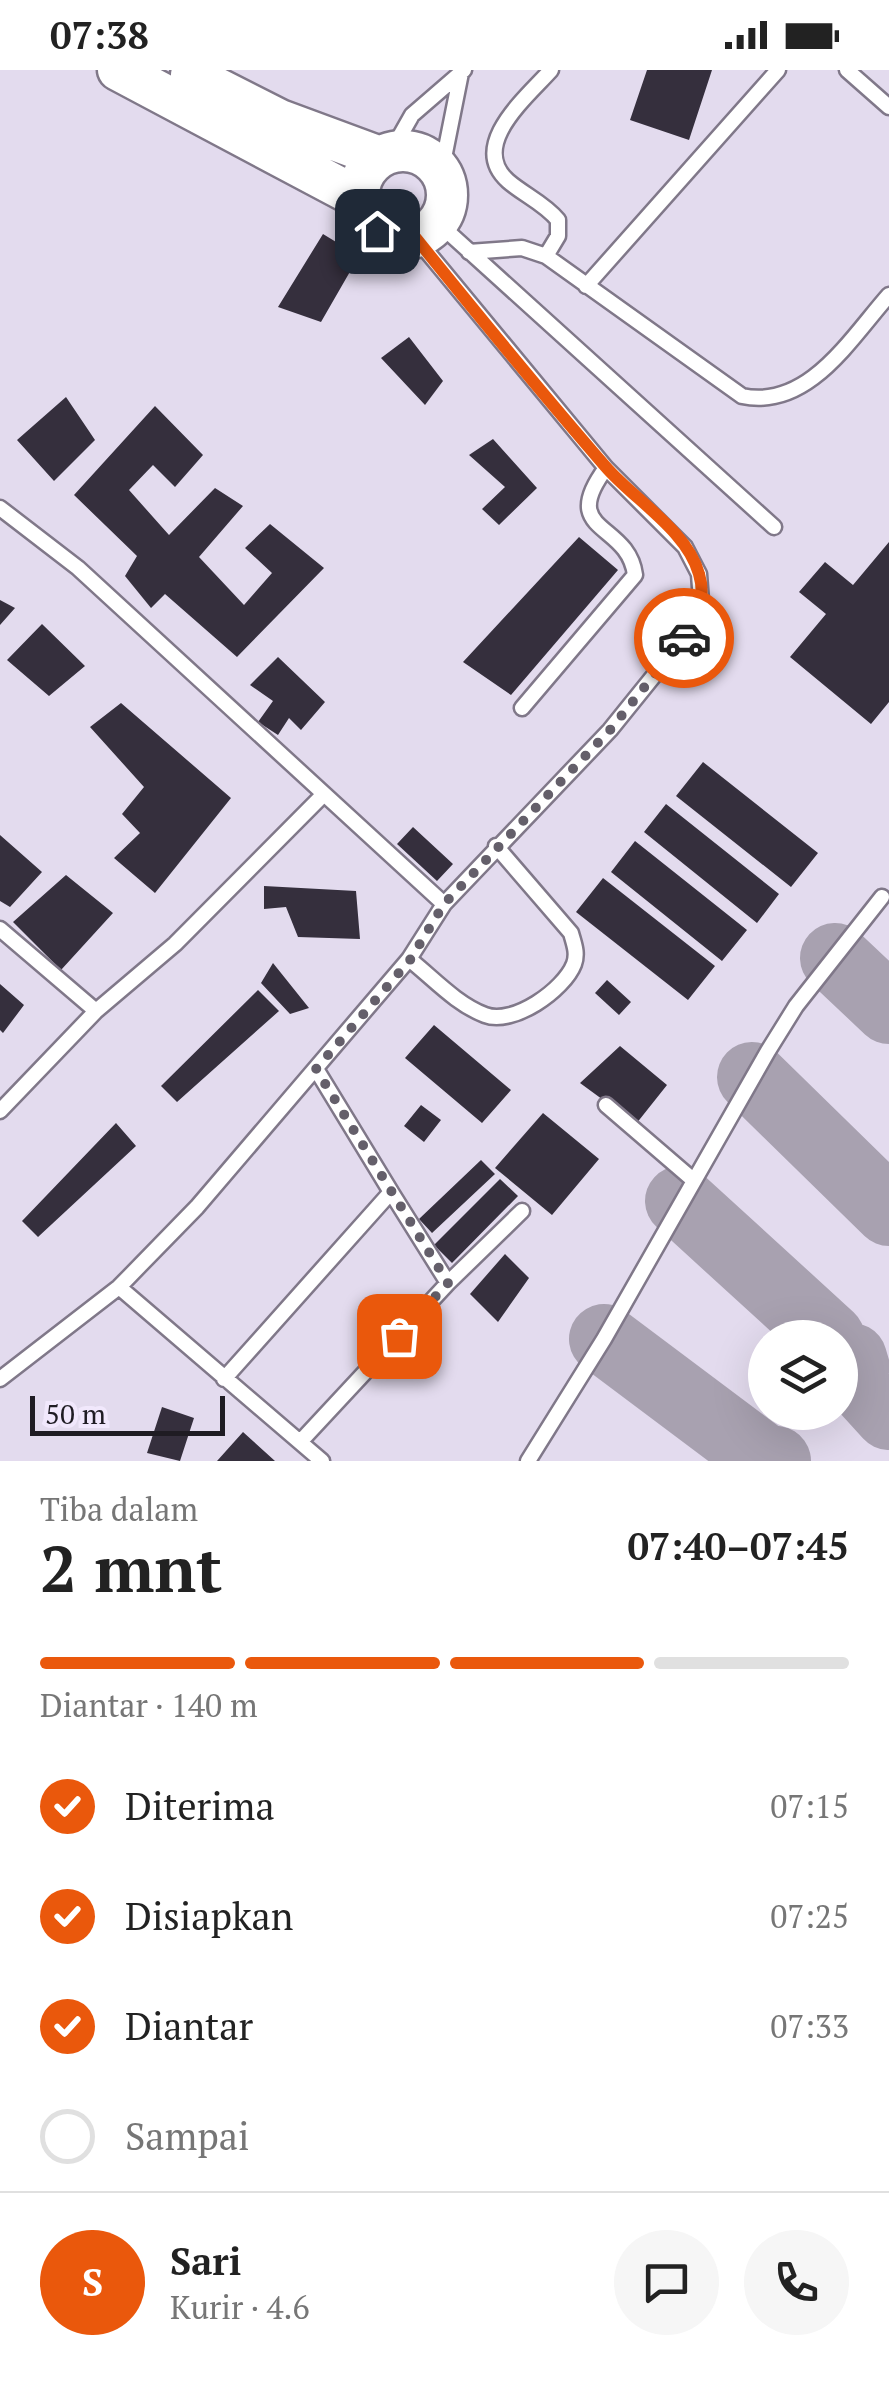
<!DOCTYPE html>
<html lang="id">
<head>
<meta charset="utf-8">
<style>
	body { margin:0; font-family:"PT Serif",serif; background:#f6f6f6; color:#222; height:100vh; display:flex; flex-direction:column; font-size:38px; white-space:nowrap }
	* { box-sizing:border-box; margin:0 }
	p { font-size:32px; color:#767676 }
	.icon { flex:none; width:55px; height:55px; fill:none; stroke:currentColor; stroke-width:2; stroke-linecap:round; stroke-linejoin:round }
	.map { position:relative; height:1391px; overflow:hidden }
	.sheet { display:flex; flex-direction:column; background:#fff; flex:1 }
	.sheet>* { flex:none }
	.tools { position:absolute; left:748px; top:1250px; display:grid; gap:20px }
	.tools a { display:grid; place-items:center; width:110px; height:110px; border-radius:50%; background:#fff; box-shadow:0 10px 40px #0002; font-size:50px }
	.scale { position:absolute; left:30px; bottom:25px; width:195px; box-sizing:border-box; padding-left:10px; border:5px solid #1f1c23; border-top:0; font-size:28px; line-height:35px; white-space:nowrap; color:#1f1c23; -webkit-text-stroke:8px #f1e8fc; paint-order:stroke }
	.pin { position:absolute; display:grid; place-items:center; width:85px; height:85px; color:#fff; margin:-42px; border-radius:20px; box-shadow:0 5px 15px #0006 }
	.courier { position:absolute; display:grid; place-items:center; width:100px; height:100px; margin:-50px; border:8px solid #ea580c; border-radius:50%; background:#fff; color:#222; box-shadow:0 2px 12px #0007 }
	.headline em { font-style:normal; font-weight:600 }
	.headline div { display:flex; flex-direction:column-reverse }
	.headline { display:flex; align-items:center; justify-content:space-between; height:170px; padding:0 40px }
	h1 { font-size:65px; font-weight:600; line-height:75px }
	.bar { display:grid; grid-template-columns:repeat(4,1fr); gap:15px 10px; align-content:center; height:120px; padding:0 40px }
	.bar i { height:12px; border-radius:8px; background:#e0e0e0 }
	.bar .current { background:#ea580c }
	.bar p { grid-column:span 4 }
	.line { display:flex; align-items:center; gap:25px; padding:0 40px; border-top:2px solid #e0e0e0 }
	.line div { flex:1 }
	.round { display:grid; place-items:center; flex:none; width:105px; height:105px; border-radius:52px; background:#f6f6f6 }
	ol { padding:0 40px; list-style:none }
	li { display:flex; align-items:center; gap:30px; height:110px }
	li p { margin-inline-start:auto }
	li .icon { padding:10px; border-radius:50%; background:#ea580c; color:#fff; stroke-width:4 }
	li:last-child { color:#767676 }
	li i { width:55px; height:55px; border:5px solid #e0e0e0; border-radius:50% }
	.status { display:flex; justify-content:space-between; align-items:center; height:70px; padding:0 50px; background:#fff; direction:ltr }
	.status svg { height:28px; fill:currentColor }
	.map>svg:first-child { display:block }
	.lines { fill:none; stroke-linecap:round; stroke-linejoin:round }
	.taxiway { stroke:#a8a1b0; stroke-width:70 }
	.building { fill:#352f3d }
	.lane-casing { stroke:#807889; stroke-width:19 }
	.secondary-casing { stroke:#807889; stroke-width:45 }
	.lane { stroke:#fff; stroke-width:14 }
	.secondary { stroke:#fff; stroke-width:40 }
	.done { stroke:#645f6a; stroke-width:10; stroke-dasharray:0 18 }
	.route { stroke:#ea580c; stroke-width:12 }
</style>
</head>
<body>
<div class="status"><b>07:38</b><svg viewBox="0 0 49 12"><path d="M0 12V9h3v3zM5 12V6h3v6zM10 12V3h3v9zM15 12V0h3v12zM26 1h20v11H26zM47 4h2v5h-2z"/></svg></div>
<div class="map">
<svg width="889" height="1391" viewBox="0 0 889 1391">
	<rect width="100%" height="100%" fill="#e3dbee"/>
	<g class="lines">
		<path class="taxiway" d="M835 888 889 939
			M752 1007 889 1141
			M680 1131 830 1268
			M604 1269 764 1389 776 1391
			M852 1288 859 1312 889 1345"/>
	</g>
	<path class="building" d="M647 0H712L689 70 630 50Z
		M323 164 359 186 321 252 278 237Z
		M409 267 443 311 425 335 381 288Z
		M66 327 95 370 54 411 17 370Z
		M155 336 203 385 175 417 153 395 129 420 169 465 215 418 243 436 199 487 244 535 272 503 245 478 270 454 324 498 237 587 165 524 151 538 125 506 137 486 74 425Z
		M493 369 537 418 499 455 482 439 505 417 469 385Z
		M579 467 618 500 511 625 463 592Z
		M889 472V632L871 654 790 587 826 544 799 522 825 492 853 515Z
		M0 530 15 538 0 555Z
		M42 554 85 596 49 626 7 590Z
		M278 587 325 632 301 660 289 648 278 665 258 652 273 631 250 615Z
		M121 633 231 728 155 823 114 788 140 763 122 744 144 717 90 657Z
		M703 692 818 783 791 817 676 726Z
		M666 734 779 824 757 853 644 762Z
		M413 757 453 794 437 811 397 774Z
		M0 765 42 802 10 837 0 831Z
		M635 771 747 860 722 891 611 802Z
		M66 805 113 843 61 900 13 852Z
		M603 808 715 896 688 930 576 842Z
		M264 816 356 821 360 869 298 867 286 837 264 839Z
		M273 893 309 938 290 944 261 913Z
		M607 910 631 932 619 945 595 923Z
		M0 914 24 935 3 963 0 960Z
		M258 920 279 941 177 1032 161 1016Z
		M434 955 511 1020 482 1053 405 988Z
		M620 976 667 1015 636 1054 580 1013Z
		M421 1035 441 1050 424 1072 404 1056Z
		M543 1043 599 1089 552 1145 495 1098Z
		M116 1053 136 1076 38 1167 22 1151Z
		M481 1090 495 1104 432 1163 419 1149Z
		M500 1109 518 1126 452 1193 434 1175Z
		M505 1184 529 1208 498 1252 470 1224Z
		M162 1337 194 1348 180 1391 147 1383Z
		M243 1362 275 1391H217Z"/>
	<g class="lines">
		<g class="lane-casing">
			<path id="lane" d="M847 0 889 37
				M391 82 412 45 464 0
				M441 103 461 3
				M437 152 774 457
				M469 182 522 178 546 186 742 326C808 340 850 269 889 225
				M546 186 558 166V150C544 133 524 125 508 111 468 75 527 27 551 0
				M586 216 778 0
				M0 438 78 498 444 834
				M522 638 635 505C628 451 557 464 606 398
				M0 859 96 941
				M409 889C433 908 456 934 485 945 513 956 564 920 574 894 578 883 574 874 571 863L496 776
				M606 1035 692 1109
				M0 1041 96 941 175 874 323 725
				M448 1213 522 1141
				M119 1217 322 1391
				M0 1309 119 1217 197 1137 409 889 444 834 610 660 694 556 701 531 699 504 685 477 606 398 415 167
				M224 1309 391 1122 316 999
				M301 1371 448 1213 391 1122
				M528 1391 604 1269 768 981 796 936 882 827"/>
		</g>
		<g class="secondary-casing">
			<path id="secondary" d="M118 0 359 128
				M191 5 280 50 380 87
				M359 125a44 44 0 1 1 88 0a44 44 0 1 1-88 0Z"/>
		</g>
		<use href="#lane" class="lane"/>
		<use href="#secondary" class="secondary"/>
	</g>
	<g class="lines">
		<path class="done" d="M399 1266 448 1213 316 999 410 890 444 834 610 660 684 568"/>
		<path class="route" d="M377 161 395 168 415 167C477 244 540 321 605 396 633 429 687 460 699 504 706 527 698 551 684 568"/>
	</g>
</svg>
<div class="tools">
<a><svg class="icon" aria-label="layers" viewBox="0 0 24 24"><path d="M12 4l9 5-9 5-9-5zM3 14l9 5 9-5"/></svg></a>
</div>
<div class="scale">50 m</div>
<div class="pin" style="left:399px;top:1266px;background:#ea580c"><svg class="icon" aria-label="bag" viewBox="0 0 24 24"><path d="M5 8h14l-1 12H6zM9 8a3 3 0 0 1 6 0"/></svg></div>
<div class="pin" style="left:377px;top:161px;background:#1f2937"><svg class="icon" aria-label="home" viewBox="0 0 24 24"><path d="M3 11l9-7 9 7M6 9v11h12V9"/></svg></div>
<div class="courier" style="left:684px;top:568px"><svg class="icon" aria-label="car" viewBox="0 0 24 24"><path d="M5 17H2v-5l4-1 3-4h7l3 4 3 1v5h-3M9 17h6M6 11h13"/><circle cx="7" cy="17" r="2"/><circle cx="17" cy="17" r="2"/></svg></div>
</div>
<section class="sheet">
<div class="headline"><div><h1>2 mnt</h1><p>Tiba dalam</p></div><em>07:40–07:45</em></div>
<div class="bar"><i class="current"></i><i class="current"></i><i class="current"></i><i></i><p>Diantar · 140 m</p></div>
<ol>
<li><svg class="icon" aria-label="check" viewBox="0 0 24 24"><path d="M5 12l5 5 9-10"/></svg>Diterima<p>07:15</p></li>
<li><svg class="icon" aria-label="check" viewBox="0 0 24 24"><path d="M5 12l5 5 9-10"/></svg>Disiapkan<p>07:25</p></li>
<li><svg class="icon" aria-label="check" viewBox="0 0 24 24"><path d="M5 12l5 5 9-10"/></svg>Diantar<p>07:33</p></li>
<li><i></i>Sampai</li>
</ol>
<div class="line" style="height:180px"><b class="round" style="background:#ea580c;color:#fff">S</b><div><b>Sari</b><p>Kurir · 4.6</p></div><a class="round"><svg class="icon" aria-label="chat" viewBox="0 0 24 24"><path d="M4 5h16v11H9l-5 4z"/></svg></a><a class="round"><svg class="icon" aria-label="phone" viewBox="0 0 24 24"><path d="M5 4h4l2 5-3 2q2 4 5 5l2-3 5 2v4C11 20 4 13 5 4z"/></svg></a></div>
</section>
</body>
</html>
